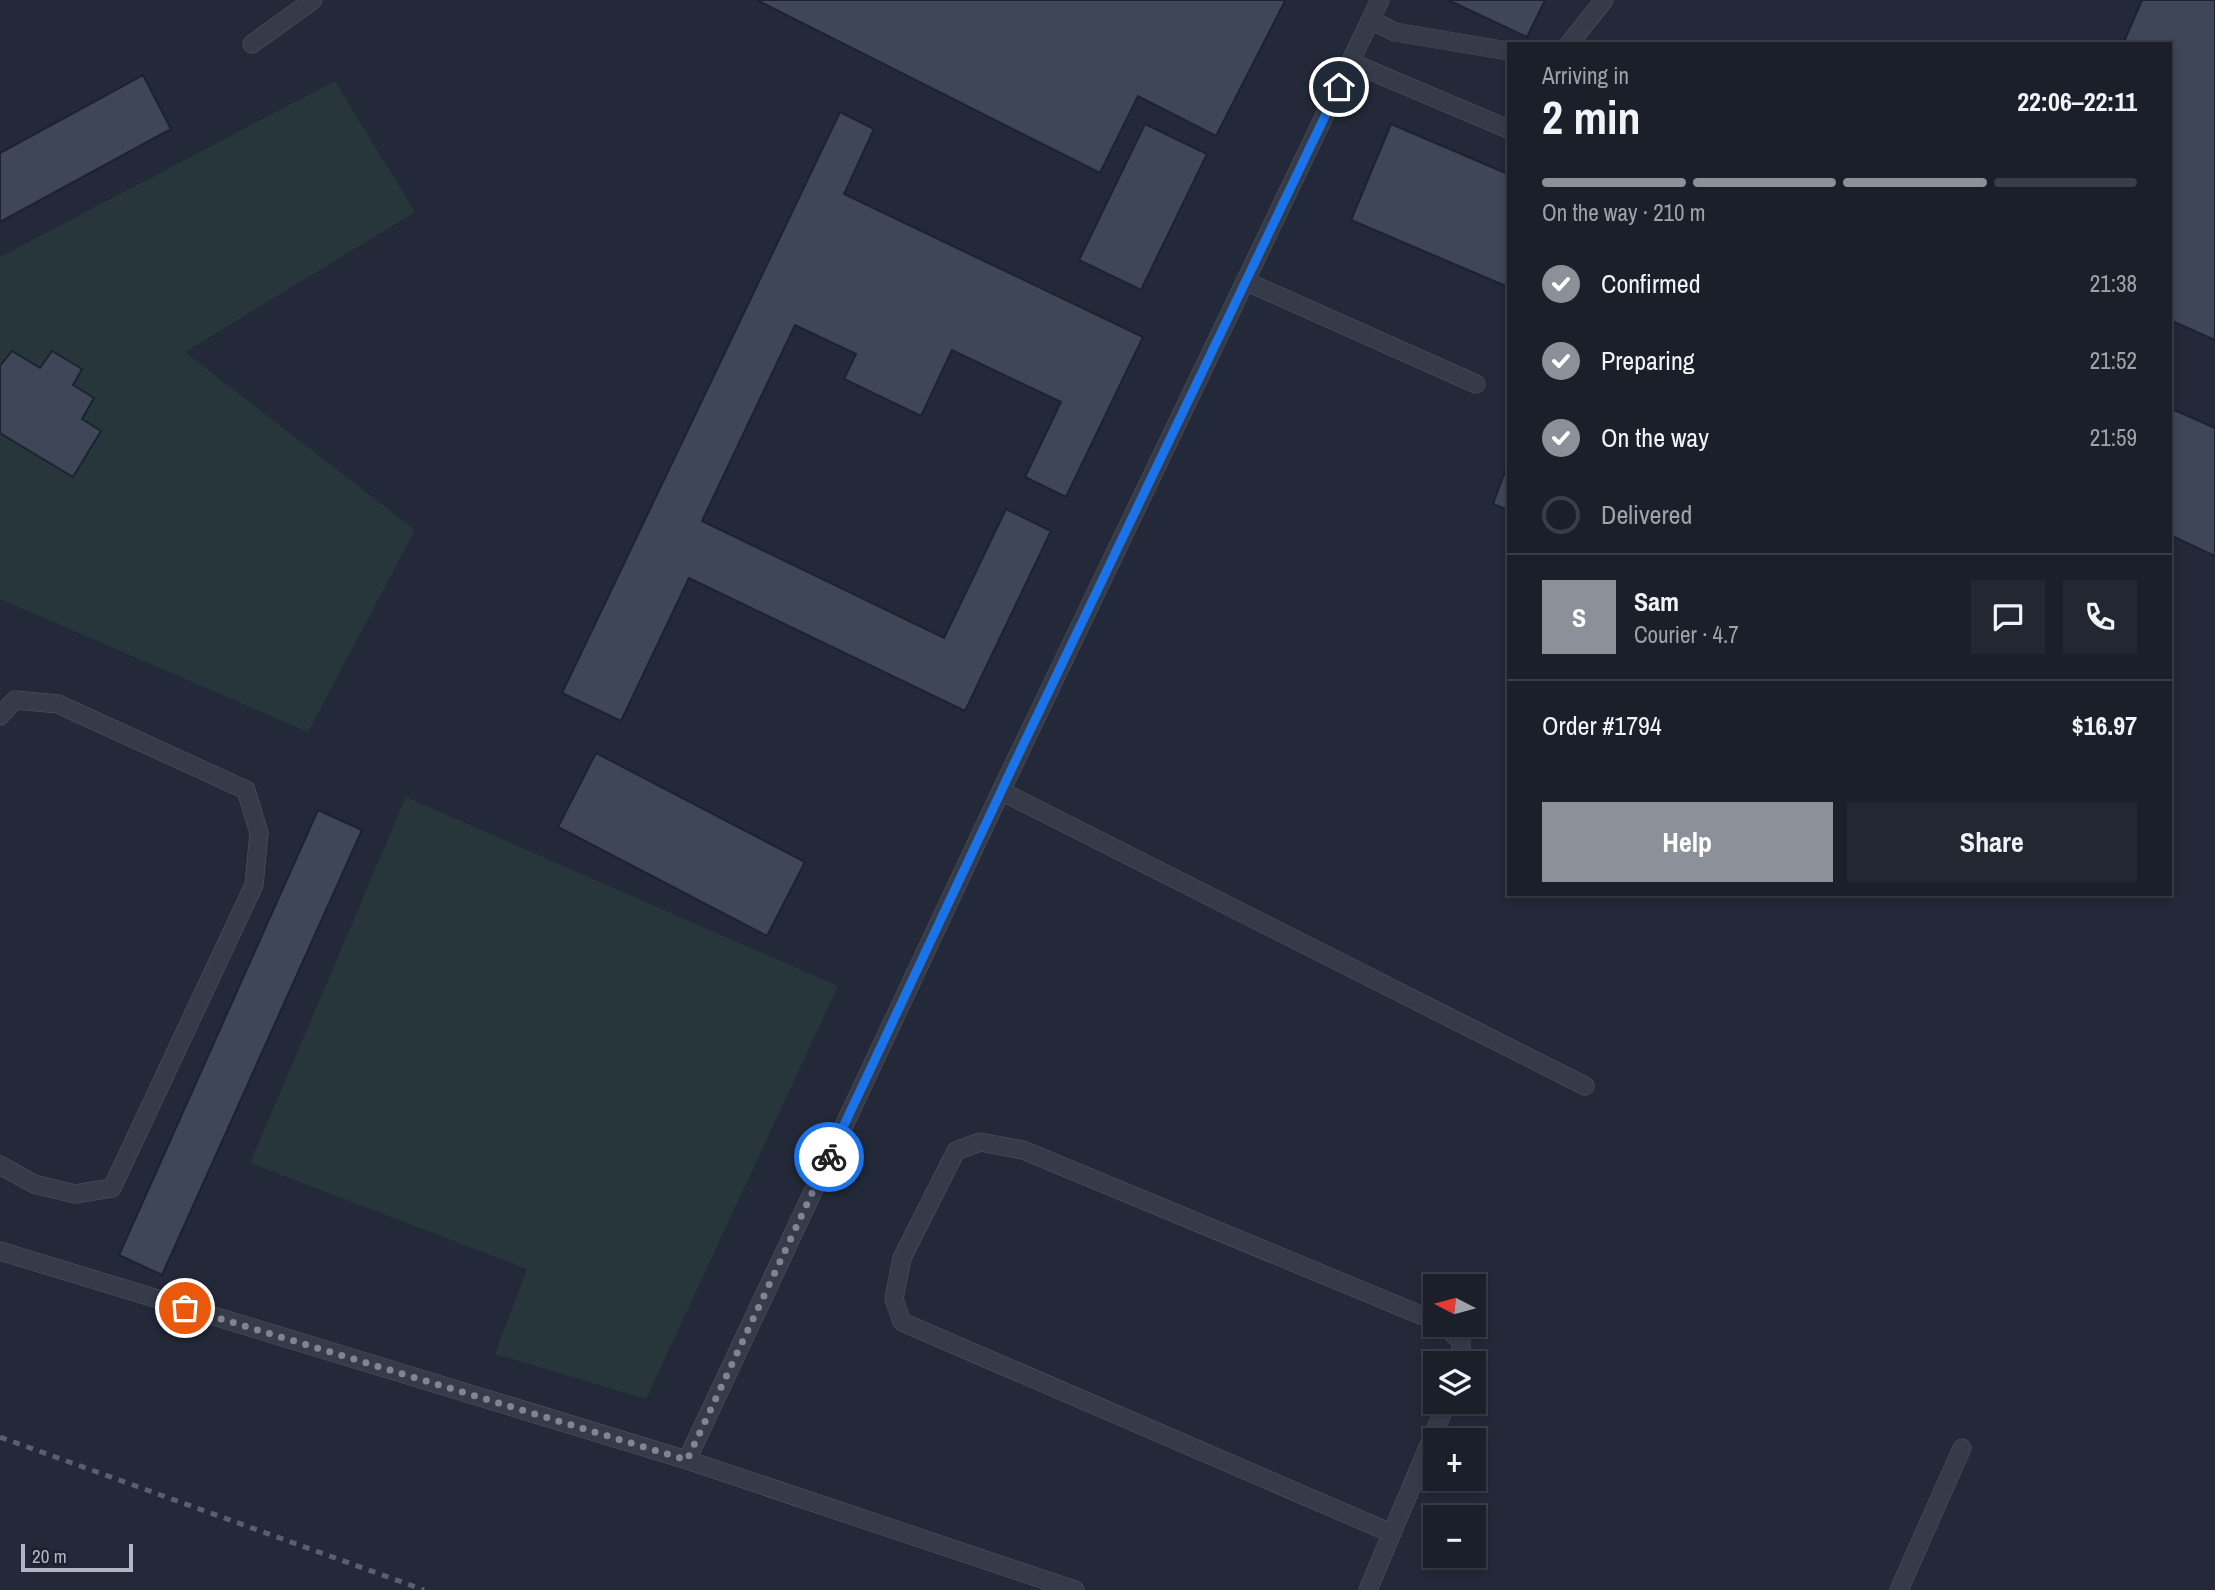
<!DOCTYPE html>
<html lang="en">
<head>
<meta charset="utf-8">
<style>
	body { margin:0; font-family:"Archivo Narrow",sans-serif; background:#232732; color:#f1f3f6; height:100vh; display:flex; flex-direction:column; font-size:26px; white-space:nowrap }
	* { box-sizing:border-box; margin:0 }
	p { font-size:23px; color:#9fa2a8 }
	.icon { flex:none; width:38px; height:38px; fill:none; stroke:currentColor; stroke-width:2; stroke-linecap:round; stroke-linejoin:round }
	.map { position:relative; flex:1; overflow:hidden }
	.panel { position:absolute; left:1507px; top:42px; width:665px; height:854px; display:flex; flex-direction:column; background:#1a1f2a; border-radius:0px; box-shadow:0 4px 10px #0003,0 0 0 2px #383d47 }
	.panel>* { flex:none }
	.needle { width:46px; rotate:276deg }
	.fabs { position:absolute; left:1423px; top:1274px; display:grid; gap:14px }
	.fabs a { display:grid; place-items:center; width:63px; height:63px; border-radius:0px; background:#1a1f2a; box-shadow:0 4px 10px #0003,0 0 0 2px #383d47; font-size:35px }
	.scale { position:absolute; left:21px; bottom:18px; width:112px; box-sizing:border-box; padding-left:7px; border:4px solid #b1b6c5; border-top:0; font-size:19px; line-height:24px; white-space:nowrap; color:#b1b6c5; -webkit-text-stroke:5px #1c202e; paint-order:stroke }
	.pin { position:absolute; display:grid; place-items:center; width:60px; height:60px; color:#fff; margin:-30px; border:4px solid #fff; border-radius:50%; box-shadow:0 2px 7px #0007 }
	.courier { position:absolute; display:grid; place-items:center; width:70px; height:70px; margin:-35px; border:5px solid #1a73e8; border-radius:50%; background:#fff; color:#222; box-shadow:0 2px 9px #0007 }
	.headline em { font-style:normal; font-weight:700 }
	.headline div { display:flex; flex-direction:column-reverse }
	.headline { display:flex; align-items:center; justify-content:space-between; height:119px; padding:0 35px }
	h1 { font-size:46px; font-weight:700; line-height:52px }
	.bar { display:grid; grid-template-columns:repeat(4,1fr); gap:10px 7px; align-content:center; height:84px; padding:0 35px }
	.bar i { height:9px; border-radius:5px; background:#383d47 }
	.bar .current { background:#8c9099 }
	.bar p { grid-column:span 4 }
	.line { display:flex; align-items:center; gap:18px; padding:0 35px; border-top:2px solid #383d47 }
	.line div { flex:1 }
	.round { display:grid; place-items:center; flex:none; width:74px; height:74px; border-radius:0px; background:#232732 }
	ol { padding:0 35px; list-style:none }
	li { display:flex; align-items:center; gap:21px; height:77px }
	li p { margin-inline-start:auto }
	li .icon { padding:7px; border-radius:50%; background:#8c9099; color:#fff; stroke-width:4 }
	li:last-child { color:#9fa2a8 }
	li i { width:38px; height:38px; border:4px solid #383d47; border-radius:50% }
	.action { display:flex; gap:14px; margin-top:auto; padding:14px 35px }
	.action a { flex:1; height:80px; border-radius:0px; background:#8c9099; color:#fff; font-size:28px; font-weight:700; line-height:80px; text-align:center }
	.action a+a { background:#232732; color:#f1f3f6 }
	.map>svg:first-child { display:block }
	.green { fill:#26363a }
	.building { fill:#3f4658; stroke:#1d2230; stroke-width:2 }
	.lines { fill:none; stroke-linecap:round; stroke-linejoin:round }
	.service-casing { stroke:#515664; stroke-width:19 }
	.service { stroke:#363b49; stroke-width:18 }
	.rail { stroke:#585f70; stroke-width:5; stroke-dasharray:7 7; stroke-linecap:butt }
	.done { stroke:#7f8594; stroke-width:7; stroke-dasharray:0 12.6 }
	.route { stroke:#1a73e8; stroke-width:9 }
</style>
</head>
<body>
<div class="map">
<svg width="2215" height="1590" viewBox="0 0 2215 1590">
	<rect width="100%" height="100%" fill="#232938"/>
	<path class="green" d="M335 81 415 212 185 352 415 530 308 732 0 599V257Z
		M406 797 838 986 646 1399 495 1354 527 1269 250 1163Z"/>
	<path class="building" d="M757 0H1283L1285 1 1216 136 1138 96 1100 173Z
		M1448 0H1545L1527 37Z
		M2142 0H2215V340L2170 320V44H2123Z
		M143 75 171 129 0 222V153Z
		M840 112 874 129 844 194 1143 337 1066 497 1025 477 1061 402 952 350 921 416 844 379 856 354 795 325 702 521 944 638 1006 509 1051 531 965 711 689 578 621 721 562 693Z
		M1145 124 1207 154 1141 290 1079 260Z
		M1391 124 1508 174V287L1351 220Z
		M12 351 40 368 52 351 82 369 73 385 94 398 82 419 101 431 73 477 0 433V366Z
		M2170 408 2215 428V556L2170 535Z
		M1507 466H1508V510L1493 504Z
		M596 753 805 862 767 936 558 827Z
		M318 810 362 830 162 1275 119 1255Z"/>
	<g class="lines">
		<g class="service-casing">
			<path id="service" d="M1371 20 1395 32 1508 51
				M252 44 313 0
				M1569 44 1604 0
				M1350 62 1508 129
				M1245 281 1476 384
				M0 716 15 700 58 704 246 790 259 833 254 885 112 1188 75 1194 34 1184 0 1165
				M1001 791 1585 1086
				M0 1251 687 1460 1075 1590
				M1444 1325 1461 1341V1363
				M687 1460 1001 791 1380 0
				M1391 1533 902 1322 894 1299 902 1258 956 1151 980 1142 1023 1150 1435 1321
				M1368 1590 1447 1402
				M1899 1590 1962 1448"/>
		</g>
		<use href="#service" class="service"/>
		<path class="rail" d="M0 1437 424 1590"/>
	</g>
	<g class="lines">
		<path class="done" d="M185 1308 687 1460 829 1157"/>
		<path class="route" d="M829 1157 1013 766 1339 87"/>
	</g>
</svg>
<div class="fabs">
<a><svg class="needle" viewBox="-14 -14 28 28"><path d="M0-13l5 13h-10z" fill="#e53935"/><path d="M0 13l5-13h-10z" fill="#9fa2a8"/></svg></a>
<a><svg class="icon" aria-label="layers" viewBox="0 0 24 24"><path d="M12 4l9 5-9 5-9-5zM3 14l9 5 9-5"/></svg></a>
<a>+</a>
<a>−</a>
</div>
<div class="scale">20 m</div>
<div class="pin" style="left:185px;top:1308px;background:#ea580c"><svg class="icon" aria-label="bag" viewBox="0 0 24 24"><path d="M5 8h14l-1 12H6zM9 8a3 3 0 0 1 6 0"/></svg></div>
<div class="pin" style="left:1339px;top:87px;background:#1f2937"><svg class="icon" aria-label="home" viewBox="0 0 24 24"><path d="M3 11l9-7 9 7M6 9v11h12V9"/></svg></div>
<div class="courier" style="left:829px;top:1157px"><svg class="icon" aria-label="bike" viewBox="0 0 24 24"><circle cx="6" cy="16" r="4"/><circle cx="18" cy="16" r="4"/><path d="M6 16l4-8h5l3 8M10 8l3 8H6M13 5h3"/></svg></div>
<section class="panel">
<div class="headline"><div><h1>2 min</h1><p>Arriving in</p></div><em>22:06–22:11</em></div>
<div class="bar"><i class="current"></i><i class="current"></i><i class="current"></i><i></i><p>On the way · 210 m</p></div>
<ol>
<li><svg class="icon" aria-label="check" viewBox="0 0 24 24"><path d="M5 12l5 5 9-10"/></svg>Confirmed<p>21:38</p></li>
<li><svg class="icon" aria-label="check" viewBox="0 0 24 24"><path d="M5 12l5 5 9-10"/></svg>Preparing<p>21:52</p></li>
<li><svg class="icon" aria-label="check" viewBox="0 0 24 24"><path d="M5 12l5 5 9-10"/></svg>On the way<p>21:59</p></li>
<li><i></i>Delivered</li>
</ol>
<div class="line" style="height:126px"><b class="round" style="background:#8c9099;color:#fff">S</b><div><b>Sam</b><p>Courier · 4.7</p></div><a class="round"><svg class="icon" aria-label="chat" viewBox="0 0 24 24"><path d="M4 5h16v11H9l-5 4z"/></svg></a><a class="round"><svg class="icon" aria-label="phone" viewBox="0 0 24 24"><path d="M5 4h4l2 5-3 2q2 4 5 5l2-3 5 2v4C11 20 4 13 5 4z"/></svg></a></div>
<div class="line" style="height:91px"><div>Order #1794</div><b>$16.97</b></div>
<div class="action"><a>Help</a><a>Share</a></div>
</section>
</div>
</body>
</html>
